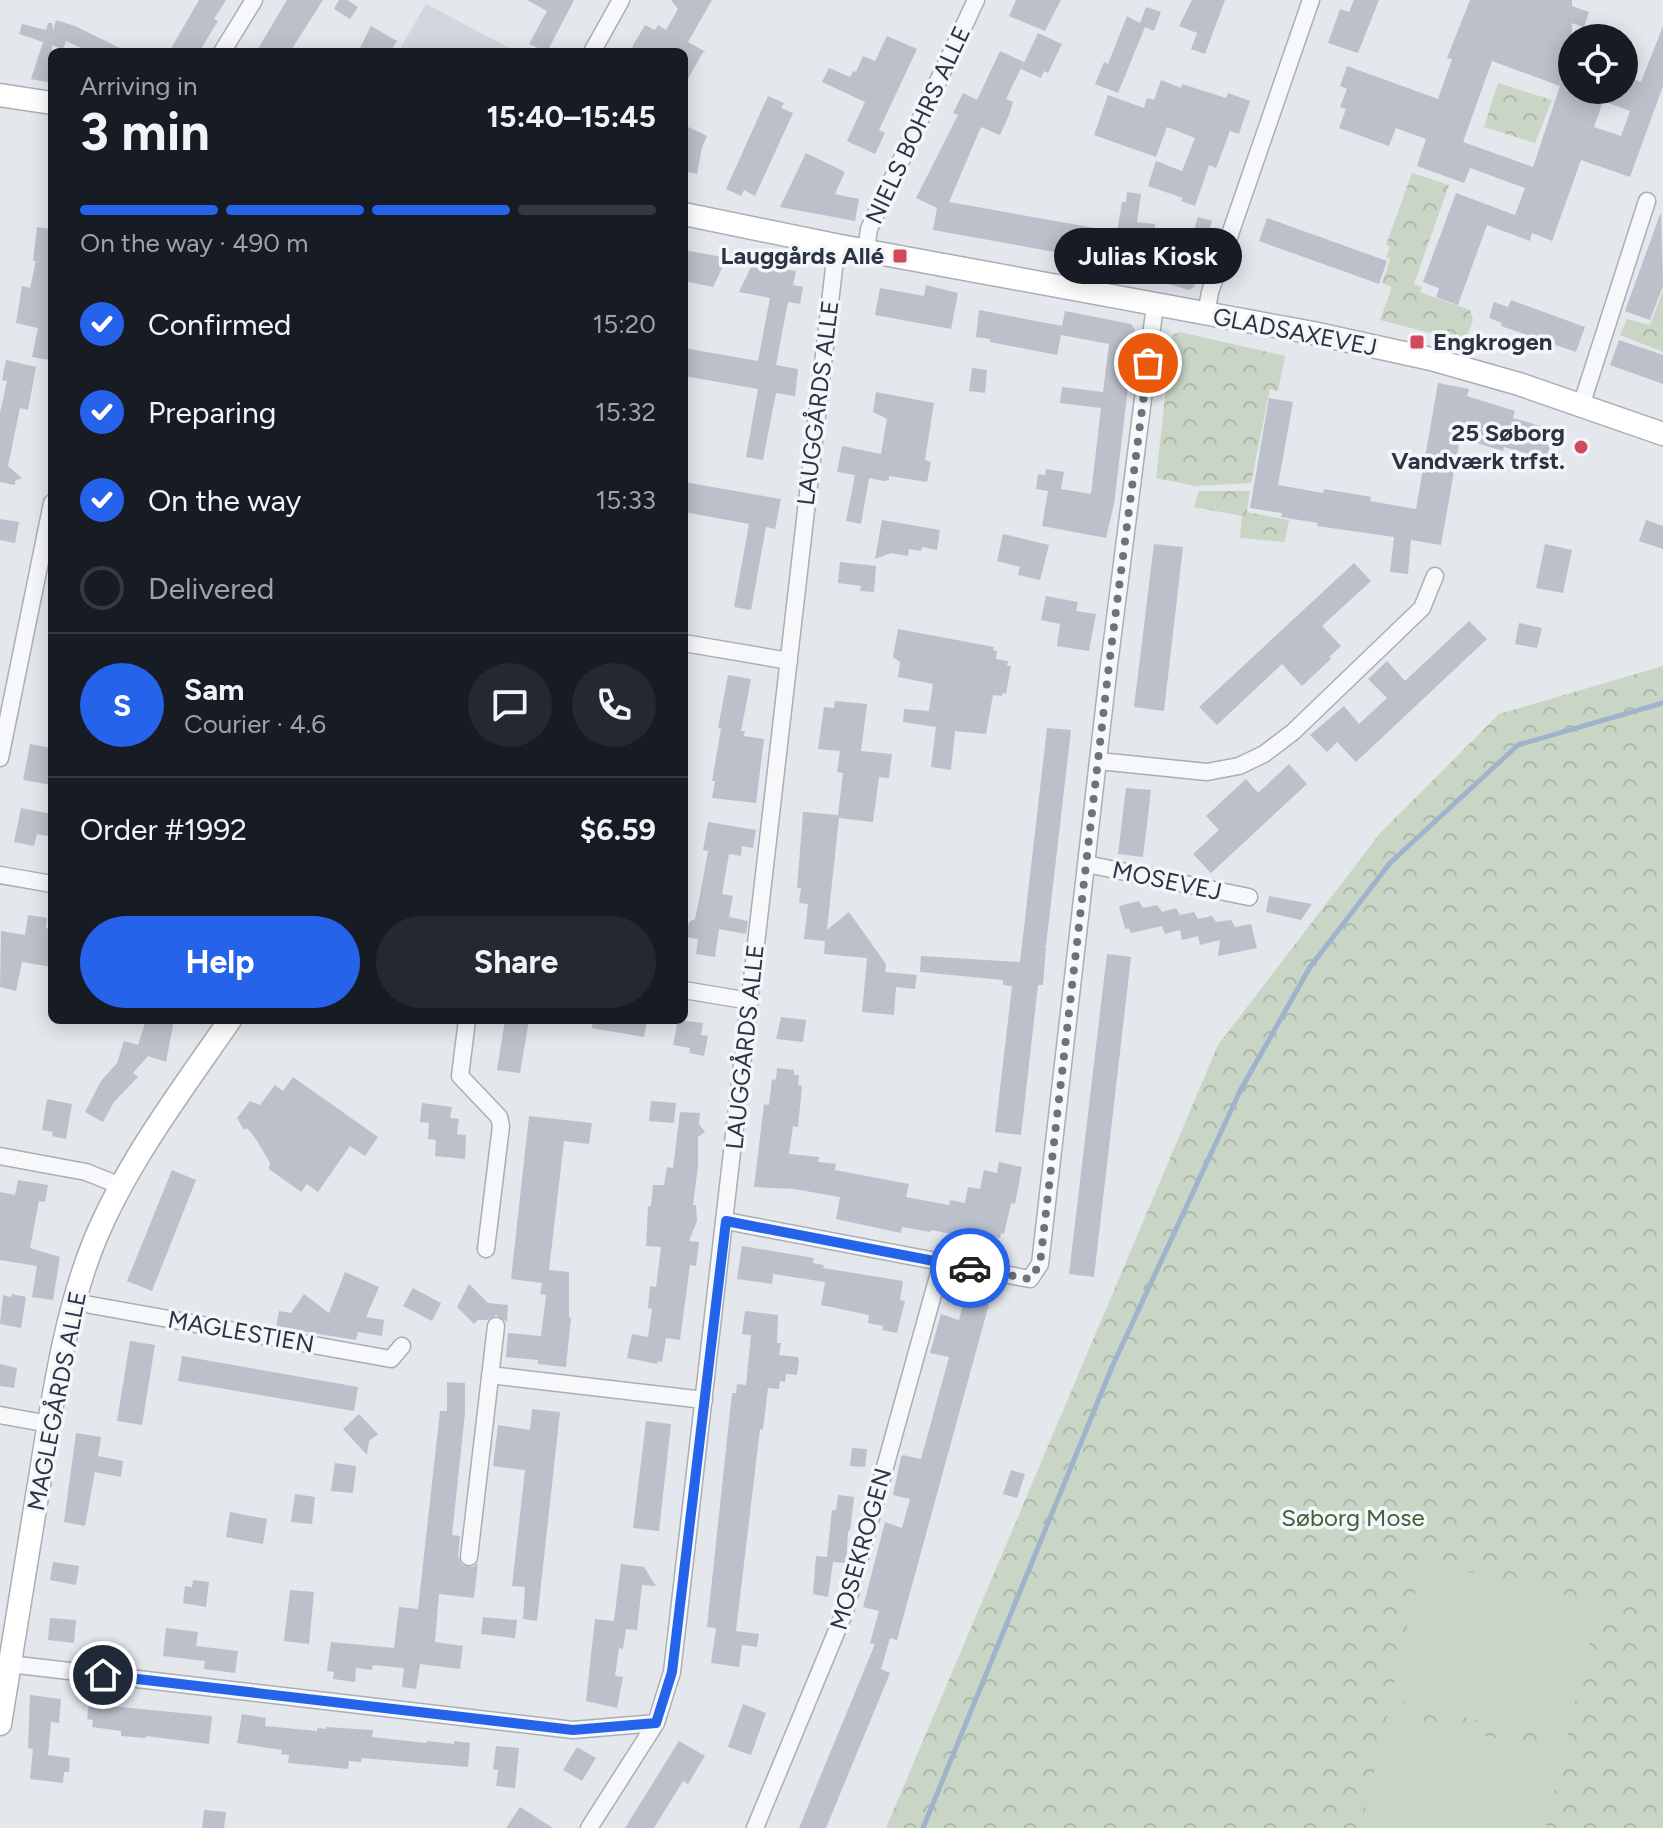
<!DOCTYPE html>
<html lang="en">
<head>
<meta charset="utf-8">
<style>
	body { margin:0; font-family:Figtree,sans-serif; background:#242831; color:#f1f3f6; height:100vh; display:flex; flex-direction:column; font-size:30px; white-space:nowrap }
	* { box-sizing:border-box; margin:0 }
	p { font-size:26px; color:#9ea1a6 }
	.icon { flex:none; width:44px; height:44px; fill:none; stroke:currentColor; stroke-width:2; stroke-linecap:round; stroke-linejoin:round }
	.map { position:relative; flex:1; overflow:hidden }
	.drawer { position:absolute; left:48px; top:48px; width:640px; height:976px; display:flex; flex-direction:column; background:#171b24; border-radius:12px; box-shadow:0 4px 20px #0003 }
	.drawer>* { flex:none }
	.tools { position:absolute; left:1558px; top:24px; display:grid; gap:16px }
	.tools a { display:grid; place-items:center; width:80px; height:80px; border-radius:50%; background:#171b24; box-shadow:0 4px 20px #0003; font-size:40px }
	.pin { position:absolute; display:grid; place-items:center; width:68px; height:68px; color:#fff; margin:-34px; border:4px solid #fff; border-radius:50%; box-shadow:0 2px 8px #0007 }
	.courier { position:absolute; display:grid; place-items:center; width:80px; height:80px; margin:-40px; border:6px solid #2563eb; border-radius:50%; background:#fff; color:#222; box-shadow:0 2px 10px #0007 }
	.bubble { position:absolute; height:56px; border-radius:28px; background:#171b24; box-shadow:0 4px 20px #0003; font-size:26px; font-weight:700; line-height:56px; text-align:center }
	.overview em { font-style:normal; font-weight:700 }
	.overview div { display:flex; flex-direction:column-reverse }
	.overview { display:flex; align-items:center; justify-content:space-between; height:136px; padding:0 32px }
	h1 { font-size:52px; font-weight:700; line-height:60px }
	.bar { display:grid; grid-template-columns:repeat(4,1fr); gap:12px 8px; align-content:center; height:96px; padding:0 32px }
	.bar i { height:10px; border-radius:6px; background:#363941 }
	.bar .on { background:#2563eb }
	.bar p { grid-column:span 4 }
	.line { display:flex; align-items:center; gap:20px; padding:0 32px; border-top:2px solid #363941 }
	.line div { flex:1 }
	.round { display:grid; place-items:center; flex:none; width:84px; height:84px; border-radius:42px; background:#242831 }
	ol { padding:0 32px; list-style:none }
	li { display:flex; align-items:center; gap:24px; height:88px }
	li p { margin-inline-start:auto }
	li .icon { padding:8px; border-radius:50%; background:#2563eb; color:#fff; stroke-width:4 }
	li:last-child { color:#9ea1a6 }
	li i { width:44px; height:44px; border:4px solid #363941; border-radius:50% }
	.action { display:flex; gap:16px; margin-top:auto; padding:16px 32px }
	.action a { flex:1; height:92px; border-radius:48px; background:#2563eb; color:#fff; font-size:32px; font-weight:700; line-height:92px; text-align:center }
	.action a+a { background:#242831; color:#f1f3f6 }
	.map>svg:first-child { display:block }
	.built { fill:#d2d6de }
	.forest { fill:url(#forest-crowns) }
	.pitch { fill:#c9d6c5 }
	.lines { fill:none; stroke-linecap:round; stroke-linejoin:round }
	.stream { stroke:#9fb4cc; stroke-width:5 }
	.building { fill:#bbc0ca; fill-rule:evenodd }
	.street-casing { stroke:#a9aeb7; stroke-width:19 }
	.secondary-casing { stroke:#a9aeb7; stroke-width:25 }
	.street { stroke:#f7f8fa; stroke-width:16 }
	.secondary { stroke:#fff; stroke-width:22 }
	.done { stroke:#6c737f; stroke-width:8; stroke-dasharray:0 14.4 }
	.route { stroke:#2563eb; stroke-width:10 }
	.poi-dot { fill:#d1495b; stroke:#f4f6f9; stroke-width:3 }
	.labels { text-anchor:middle; stroke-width:7; stroke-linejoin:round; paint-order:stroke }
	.street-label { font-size:24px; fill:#2b3445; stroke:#f4f6f9 }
	.poi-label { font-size:24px; font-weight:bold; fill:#2b3445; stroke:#f4f6f9; text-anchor:end }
	.park-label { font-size:24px; fill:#3f6138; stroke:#f4f6f9 }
</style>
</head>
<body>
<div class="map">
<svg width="1663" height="1828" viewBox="0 0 1663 1828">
	<defs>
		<pattern id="forest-crowns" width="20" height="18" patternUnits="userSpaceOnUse" patternTransform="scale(2)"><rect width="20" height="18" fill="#c9d6c5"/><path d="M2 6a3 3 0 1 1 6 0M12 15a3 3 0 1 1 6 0" fill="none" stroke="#adb8ab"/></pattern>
	</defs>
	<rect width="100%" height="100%" fill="#e4e7ec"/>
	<path class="built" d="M426 4 517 52H398Z"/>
	<path class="forest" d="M1498 83 1552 100 1535 143 1484 127Z
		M1412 173 1449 185 1414 284 1422 287 1420 292 1470 310 1473 320 1465 342 1380 320 1392 287 1382 283 1390 259 1386 257 1390 247 1386 245Z
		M1663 290V352L1620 335 1627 319 1650 325Z
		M1180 332 1285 356 1278 391 1270 389 1251 483 1195 486 1156 478 1172 335Z
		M1199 491H1250L1247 512 1289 520 1285 542 1240 538 1242 516 1194 507Z
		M1663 666V1828H886L1218 1045 1381 832 1499 714Z"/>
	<path class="pitch" d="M1423 1561 1599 1603 1566 1741 1390 1700Z
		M1388 1713 1563 1754 1546 1828H1361Z"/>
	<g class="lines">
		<path class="stream" d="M923 1828 1112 1367 1240 1091 1310 967 1390 863 1518 745 1663 703"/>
	</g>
	<path class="building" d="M199 0H226L214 19 218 21 199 52H169Z
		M287 0H323L290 52H256Z
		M339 0H347L358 7 350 19 334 9Z
		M527 0H574L547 52 529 44 547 11Z
		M671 0H712L688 42 706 52H703L684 86V52H641L632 47 645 25 655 30 658 25 666 30 678 9Z
		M1016 0H1061L1045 31 1009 16Z
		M1192 0H1225L1205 54 1191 49 1197 33 1179 26Z
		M1354 0H1379L1358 53 1328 43 1340 9 1349 12Z
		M1470 0H1572V6L1589 12 1584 27 1572 23V90H1624V76L1641 82 1663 26V86L1630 177 1581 160 1552 241 1532 233 1530 241 1487 225 1458 305 1436 297 1439 288 1423 282 1456 193 1515 215 1525 188 1470 168 1464 183 1417 166 1426 139 1396 128 1389 146 1339 128 1346 109 1340 107 1347 89 1340 86 1347 66 1438 99 1452 59 1447 58ZM1492 61 1560 86 1533 167 1463 142ZM1603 101 1630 111 1621 136 1594 127Z
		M1146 7 1161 12 1154 31 1145 27 1118 93 1095 84 1104 62 1108 64 1127 16 1140 23Z
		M56 20 75 26 128 52H90L66 41 63 49 52 45V83L31 79 43 42 19 34 22 24 46 30 48 23H52L53 31Z
		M371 26 397 41 390 52H358Z
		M1038 33 1062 44 1048 73 1044 71 1041 78 1021 69Z
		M887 36 917 49 879 130 885 133 875 154 847 141 865 102 822 82 829 68 850 77 853 71 856 72 863 56 875 61Z
		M1000 51 1024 62 1006 99 1013 102 1009 115 1000 135 981 127 949 202 1117 232 1122 202H1126L1127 192 1141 194 1137 222 1155 224 1154 234 1179 244 1174 259 1191 265 1190 268 1199 271 1194 287 1189 290 1147 278 1149 269 933 230 937 208 916 198 958 115 953 113 963 93 977 100Z
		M1161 80 1181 88 1182 84 1226 98 1228 93 1250 101 1239 134 1230 131 1216 168 1209 165 1195 206 1181 201 1183 198 1148 186 1156 161 1182 171 1195 138 1167 127 1156 157 1094 135 1108 95 1144 108 1147 98 1154 100Z
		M768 96 784 103 781 108 793 113 755 196 744 190 741 196 726 189Z
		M684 125 707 136 702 147 697 174 684 171Z
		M806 153 845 172 835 194 859 199 855 221 780 207Z
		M1661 212 1663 286 1650 320 1625 311Z
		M1198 217 1212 221 1206 240 1192 236Z
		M1267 218 1387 261 1379 284 1259 241Z
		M37 227 52 229 50 360 32 357 38 328 16 323 22 286 30 288 36 261H33Z
		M684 250 727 258 713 287 684 281Z
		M753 263 796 271 793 285 803 287 800 304 788 302 776 365 798 369 795 396 776 393 763 460 746 457 758 389 684 376V348L758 361 770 298 739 292Z
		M926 285 958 293 951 329 875 315 880 288 924 296Z
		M1511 300 1585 327 1576 352 1501 326 1502 323 1489 318 1494 302 1508 307Z
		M979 310 1062 326 1065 311 1131 324 1135 330 1114 504 1106 538 1042 526 1048 491 1036 489 1038 474 1045 475 1046 469 1064 472 1061 489 1091 494 1101 408 1060 403 1062 387 1103 392 1109 344 1061 335 1057 355 990 342V339L976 337Z
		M1619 340 1663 355V384L1610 365Z
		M6 360 36 367 28 410 20 408 8 466 22 478 15 481V485L0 482V413L7 381 2 380Z
		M972 368 987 370 985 393 969 391Z
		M1438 383 1469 389 1467 396 1515 411 1513 418 1555 430 1546 459 1504 447 1503 451 1460 438 1441 545 1411 540 1408 574 1390 572 1394 537 1317 526 1318 523 1281 517 1282 513 1250 508 1269 398 1293 402 1278 485 1323 493 1324 489 1371 497 1370 501 1416 509Z
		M876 392 934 403 925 460 931 462 927 482 889 476V480L884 481 869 478 861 524 846 521 855 475 837 472 842 446 881 454 887 419 873 412Z
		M684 482 781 499 775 529 766 527 751 610 734 607 749 524 684 512Z
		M0 519 19 522 15 543 0 540Z
		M882 520 940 530 937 550 922 547 921 551 909 549 908 556 891 553 875 559Z
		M1646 520 1663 526V549L1639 541Z
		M1003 534 1049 545 1040 580 1018 575 1020 567 997 561Z
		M1154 544 1183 547 1164 711 1134 707Z
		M1545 544 1572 550 1563 593 1536 588Z
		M840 562 876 566 874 592 860 591 861 586 838 583Z
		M1354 563 1371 581 1322 626 1341 646 1329 657 1331 659 1302 686 1282 664 1217 725 1199 707Z
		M1046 596 1078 602 1076 611 1096 614 1089 651 1057 646 1060 624 1041 620Z
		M1469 621 1487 639 1356 762 1337 742 1327 752 1310 735 1344 706 1359 724 1387 698 1368 679 1387 661 1405 681Z
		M1519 623 1542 628 1537 648 1515 644Z
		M898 629 994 647 993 650 997 651 996 659 1008 661 1007 666H1011L1006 694 1002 693V696L993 695 986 734 955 731 951 770 931 767 936 727 903 722 904 709 929 711 933 684 898 677 900 662 893 657Z
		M728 675 751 679 741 731H745L744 736 764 739 756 803 712 798 715 781H712L721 729 718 728Z
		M835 701 867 704 861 751 892 754 889 778 879 777 873 822 839 818 827 930 849 912 886 964 885 972 917 975 915 989 896 987 894 1015 862 1012 867 958 824 954 825 941 804 939 808 904 799 903 801 888H797L803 812 838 815 843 773 837 772 840 751 818 749 824 707 834 708Z
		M1047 728 1071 730 1046 946 1043 947H1046L1043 985H1038L1021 1135 995 1132 1012 986 1003 985V980L920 972 921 956 1020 962Z
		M30 744 52 748V785L23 780Z
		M1289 764 1307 784 1211 873 1193 854 1219 830 1206 816 1246 779 1258 793Z
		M1126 788 1151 790 1143 857 1118 854Z
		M21 808 52 814V837L37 834 34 846 14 842Z
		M708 822 756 830 753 848 742 846 741 856 729 854 722 894 733 896 729 917 748 921 746 934 719 929 715 957 696 954 698 939 686 937 689 922 695 919 701 890 708 851 703 850Z
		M1269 896 1312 904 1301 920 1266 912Z
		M1139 901 1143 908 1157 905 1162 912 1176 908 1180 915 1194 912 1198 919 1212 916 1216 922 1231 920 1235 927 1251 924 1257 948 1218 956 1220 940 1200 945 1198 936 1182 940 1180 930 1165 934 1162 926 1131 933 1129 928 1125 929 1119 906Z
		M28 915 47 918 46 928 52 930V967L22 962 16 991 0 987 1 931 25 935Z
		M1107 954 1131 957 1094 1277 1069 1274Z
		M781 1017 806 1020 803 1042 776 1039Z
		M146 1020H174L166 1062 148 1056 133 1073 138 1077 114 1102 103 1122 85 1112 101 1081 117 1063 124 1041 138 1045Z
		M505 1020H529L520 1073 497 1070Z
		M593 1020H647L644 1037 592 1028Z
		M678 1020 703 1023 701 1035 708 1036 704 1056 689 1053 690 1048 673 1045Z
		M777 1068 794 1070V1075H799L798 1085 802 1086 798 1127 793 1126 789 1154 819 1157 818 1162 836 1164 835 1170 909 1184 906 1197 949 1205 950 1200 965 1203 968 1187 980 1189 984 1170 997 1173 999 1162 1022 1167 1015 1204 1011 1203 1004 1234 1001 1233 1000 1238 968 1232 967 1237 931 1230V1232L902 1227 901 1233 836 1219 840 1197 794 1189 754 1187 764 1104 769 1105 772 1079 776 1080Z
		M293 1077 378 1137 365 1156 350 1146 318 1192 307 1184 301 1192 269 1169 270 1163 256 1139 247 1128 244 1130 237 1118 250 1101 260 1105 275 1085 283 1091Z
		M47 1099 72 1104 66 1139 52 1136 53 1132 42 1130Z
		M651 1101 676 1103 674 1123 649 1121Z
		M422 1103 452 1107 450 1118 459 1119 457 1134 466 1135 465 1159 435 1156 436 1140 428 1139 429 1123 420 1122Z
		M680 1112 700 1113 699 1124 705 1132 698 1137V1166L693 1205H696L697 1221 689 1241 699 1242 696 1266 690 1265 680 1340 666 1338 662 1362 658 1361 657 1364 627 1358 632 1334 648 1337 652 1309 648 1308 650 1286 656 1287 661 1247 646 1246 648 1207 651 1205 653 1185H664L667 1167 673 1168Z
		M529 1116 592 1123 589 1144 564 1141 549 1270 569 1272V1318H571L566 1367 538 1364V1360L506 1357 508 1333 541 1336 546 1295 540 1294 542 1283 511 1279Z
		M172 1170 196 1180 152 1291 127 1281Z
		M18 1180 48 1185 45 1202 39 1201 30 1248 60 1257 53 1300 32 1297 37 1266 0 1260V1192L15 1195Z
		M742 1246 814 1258 813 1263 824 1265 823 1268 903 1281 900 1300 905 1301 897 1333 882 1330 883 1326 868 1323 869 1315 821 1305 825 1282 773 1274 772 1284 737 1279Z
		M345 1272 379 1287 366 1317 384 1320 382 1336 358 1332 356 1340 276 1327 279 1311 291 1313 304 1294 329 1313Z
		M469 1284 488 1303 508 1305 507 1322 496 1315 487 1320H478L474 1324 457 1307Z
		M413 1288 441 1303 432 1321 403 1306Z
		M12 1294 26 1297 21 1328 0 1324 3 1295 11 1297Z
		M965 1297 989 1304 897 1640 890 1638 881 1669 890 1673 826 1828H799L875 1644 870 1643 879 1611 863 1607 885 1522 902 1528 910 1499 893 1495 901 1457 903 1455 921 1459 949 1357 930 1353 941 1314 959 1320Z
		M745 1311 778 1315 777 1343H781L779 1355 798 1357 799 1362 797 1375 786 1374 785 1382 780 1381 779 1389 768 1388 763 1430 760 1429 736 1631 759 1634 757 1647 742 1645 739 1667 711 1663 716 1628 707 1627 732 1393H736L737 1384 746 1385 751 1335 742 1334Z
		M130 1341 155 1345 142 1425 117 1421Z
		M182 1356 358 1387 354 1411 178 1381Z
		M0 1364 17 1368 14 1388 0 1386Z
		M447 1382 465 1383V1413L452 1535 460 1536 458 1556 462 1565 473 1567 478 1563 474 1598 439 1594 435 1642 463 1646 460 1669 420 1664 416 1689 402 1687 404 1668 373 1665 372 1670 356 1668 355 1682 333 1679 334 1672 327 1671 331 1642 394 1648 399 1607 418 1609 440 1411H447Z
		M532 1409 560 1412 537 1621 523 1619 525 1587 512 1586 525 1470 493 1466 498 1425 530 1430Z
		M359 1414 378 1434 369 1441 367 1455 343 1429Z
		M646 1421 671 1424 659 1531 633 1528Z
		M76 1433 101 1437 98 1456 123 1461 121 1477 95 1472 85 1526 64 1522Z
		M852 1448 867 1449 865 1467 850 1466Z
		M335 1463 356 1466 353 1493 331 1491Z
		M1011 1470 1025 1474 1017 1498 1003 1494Z
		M295 1494 315 1497 312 1524 291 1522Z
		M838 1495 854 1497 850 1531H848L846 1563 833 1562 828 1597 813 1594 816 1556 827 1557 832 1510H836Z
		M230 1512 267 1519 263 1544 226 1537Z
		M53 1562 79 1566 76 1585 50 1580Z
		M621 1564 644 1567 656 1586 642 1585 637 1630 626 1629 623 1649 619 1648 615 1676 623 1677 617 1708 586 1701 595 1619 614 1621Z
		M193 1580 209 1582 206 1607 183 1603 185 1586 192 1587Z
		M290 1590 314 1592 309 1644 284 1641Z
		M483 1617 517 1620 515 1638 481 1634Z
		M50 1618 76 1620 74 1643 48 1640Z
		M166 1628 198 1632 196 1646 238 1651 235 1673 204 1669 205 1661 163 1656Z
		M30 1695 61 1699 59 1723 51 1722 48 1755 70 1758 69 1772H64L63 1783 30 1779 33 1749 28 1748Z
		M89 1704 212 1716 209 1744 146 1736V1738L121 1736V1731L92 1727 93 1720 87 1719Z
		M743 1704 766 1713 751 1755 728 1747Z
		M242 1714 266 1718 265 1726 317 1731V1728L326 1729V1727L373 1730 372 1737 426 1743 427 1741 454 1744V1741L470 1743 468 1767 362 1758 361 1762 349 1761 348 1769 288 1763 289 1755 281 1754 282 1750 237 1743Z
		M679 1741 705 1756 688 1784 683 1781 654 1828H625Z
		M496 1746 519 1748 515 1788 496 1786 498 1770 493 1769Z
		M577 1747 596 1758 582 1781 563 1770Z
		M520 1807 553 1828H506Z
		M204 1810 226 1812 224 1828H202Z"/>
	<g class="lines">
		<g class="street-casing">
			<path id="street" d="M222 52 254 0
				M592 52 621 0
				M866 250 869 229 976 0
				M1206 314 1210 292 1311 0
				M1581 406 1647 201
				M684 643 789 661
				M0 758 52 503
				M1099 761 1207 772 1239 766 1264 754 1293 732 1422 608 1435 576
				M1086 864 1249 897
				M0 875 52 884
				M684 990 750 1001
				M467 1020 460 1076 499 1117 501 1126 486 1249
				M0 1156 86 1172 121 1186
				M726 1221 1030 1279 1040 1264 1109 665 1155 305
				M74 1302 391 1359 402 1346
				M490 1375 704 1400
				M0 1415 49 1424
				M469 1557 496 1326
				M9 1664 573 1730 656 1723
				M589 1828 656 1723 672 1672 834 268 840 246
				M755 1828 845 1611 942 1262"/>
		</g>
		<g class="secondary-casing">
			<path id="secondary" d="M0 95 52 103
				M684 214 840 246 1313 333 1431 359 1519 384 1663 434
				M0 1724C13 1642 26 1560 40 1478 53 1399 64 1317 94 1242 127 1162 181 1091 230 1020"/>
		</g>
		<use href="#street" class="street"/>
		<use href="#secondary" class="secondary"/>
	</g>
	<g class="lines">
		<path class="done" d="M970 1268 1030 1279 1040 1264 1109 665 1148 363"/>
		<path class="route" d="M103 1675 573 1730 656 1723 672 1672 726 1221 970 1268"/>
	</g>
	<g class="poi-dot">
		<rect x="892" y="248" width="16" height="16" rx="4"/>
		<rect x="1409" y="334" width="16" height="16" rx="4"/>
		<circle cx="1581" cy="447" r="8"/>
	</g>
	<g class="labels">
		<g class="street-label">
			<text transform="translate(918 125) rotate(-65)" y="8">NIELS BOHRS ALLE</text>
			<text transform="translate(1295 332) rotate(11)" y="8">GLADSAXEVEJ</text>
			<text transform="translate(818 403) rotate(-83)" y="8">LAUGGÅRDS ALLE</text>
			<text transform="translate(1167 881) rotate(12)" y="8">MOSEVEJ</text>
			<text transform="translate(745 1047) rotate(-84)" y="8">LAUGGÅRDS ALLE</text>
			<text transform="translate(241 1332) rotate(10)" y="8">MAGLESTIEN</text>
			<text transform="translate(57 1401) rotate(-79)" y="8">MAGLEGÅRDS ALLE</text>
			<text transform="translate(861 1549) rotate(-74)" y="8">MOSEKROGEN</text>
		</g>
		<g class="poi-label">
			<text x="884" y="264">Lauggårds Allé</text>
			<text x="1433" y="350" text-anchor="start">Engkrogen</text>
			<text x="1565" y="441">25 Søborg<tspan x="1565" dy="28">Vandværk trfst.</tspan></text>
		</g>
		<g class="park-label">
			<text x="1353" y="1526">Søborg Mose</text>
		</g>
	</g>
</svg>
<div class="tools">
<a><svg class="icon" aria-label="locate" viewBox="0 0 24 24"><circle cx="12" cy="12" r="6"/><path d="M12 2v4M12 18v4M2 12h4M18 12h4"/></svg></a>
</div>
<div class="pin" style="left:1148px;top:363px;background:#ea580c"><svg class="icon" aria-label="bag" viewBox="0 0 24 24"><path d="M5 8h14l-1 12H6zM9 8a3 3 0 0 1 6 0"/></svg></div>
<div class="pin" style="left:103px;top:1675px;background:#1f2937"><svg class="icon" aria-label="home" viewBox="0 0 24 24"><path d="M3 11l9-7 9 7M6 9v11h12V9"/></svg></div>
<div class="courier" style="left:970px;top:1268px"><svg class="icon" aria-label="car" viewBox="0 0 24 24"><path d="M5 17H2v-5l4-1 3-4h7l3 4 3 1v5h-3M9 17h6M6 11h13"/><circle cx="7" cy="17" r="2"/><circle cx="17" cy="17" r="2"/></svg></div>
<div class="bubble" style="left:1054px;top:228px;width:188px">Julias Kiosk</div>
<section class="drawer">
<div class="overview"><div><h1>3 min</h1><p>Arriving in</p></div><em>15:40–15:45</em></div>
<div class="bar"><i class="on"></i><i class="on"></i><i class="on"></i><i></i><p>On the way · 490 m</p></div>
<ol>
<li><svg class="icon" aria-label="check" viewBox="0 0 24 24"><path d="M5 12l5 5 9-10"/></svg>Confirmed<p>15:20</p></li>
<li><svg class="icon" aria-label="check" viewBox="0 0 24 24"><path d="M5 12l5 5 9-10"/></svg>Preparing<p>15:32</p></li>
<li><svg class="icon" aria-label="check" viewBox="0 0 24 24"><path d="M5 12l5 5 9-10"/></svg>On the way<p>15:33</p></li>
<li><i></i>Delivered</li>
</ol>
<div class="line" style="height:144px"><b class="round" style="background:#2563eb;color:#fff">S</b><div><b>Sam</b><p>Courier · 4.6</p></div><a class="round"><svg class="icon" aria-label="chat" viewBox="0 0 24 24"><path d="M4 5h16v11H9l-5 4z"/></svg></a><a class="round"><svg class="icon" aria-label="phone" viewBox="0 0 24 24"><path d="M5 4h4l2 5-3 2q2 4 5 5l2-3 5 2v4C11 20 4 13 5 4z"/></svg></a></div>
<div class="line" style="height:104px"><div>Order #1992</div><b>$6.59</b></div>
<div class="action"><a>Help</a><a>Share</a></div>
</section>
</div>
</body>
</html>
